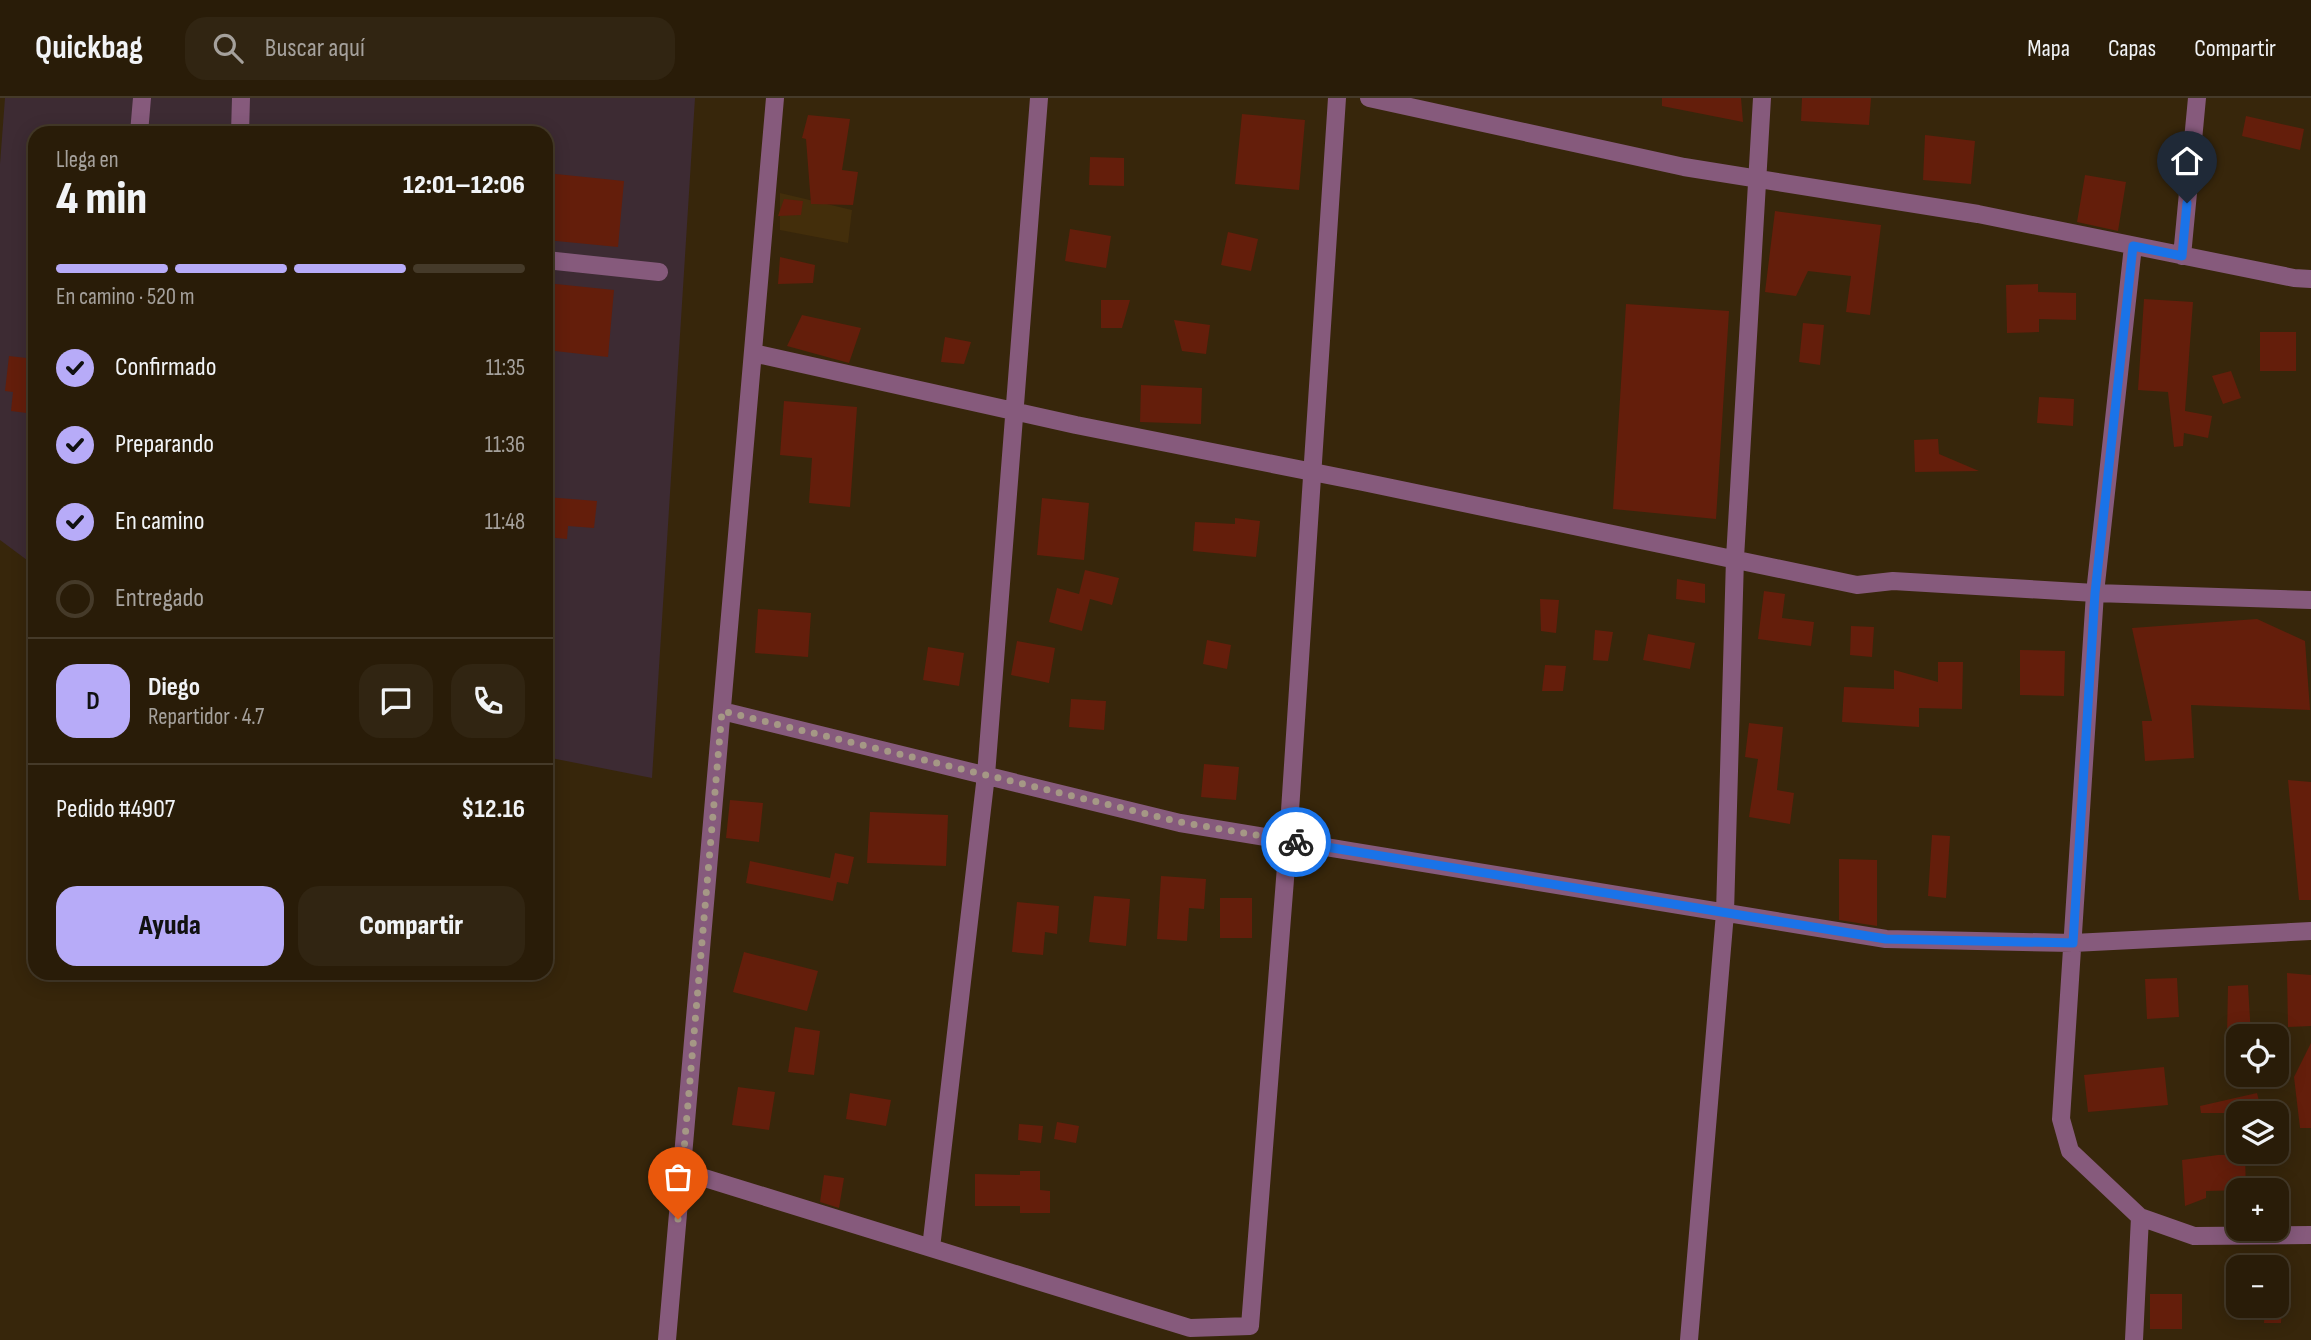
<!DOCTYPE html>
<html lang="es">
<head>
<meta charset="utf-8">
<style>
	body { margin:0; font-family:"Sofia Sans Condensed",sans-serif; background:#312512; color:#f1f3f6; height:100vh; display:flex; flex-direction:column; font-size:26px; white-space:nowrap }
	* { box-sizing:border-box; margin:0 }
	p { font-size:23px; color:#a5a19c }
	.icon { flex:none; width:38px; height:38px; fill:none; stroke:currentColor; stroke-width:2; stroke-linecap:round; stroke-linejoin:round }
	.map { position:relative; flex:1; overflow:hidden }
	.side { position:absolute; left:28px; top:28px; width:525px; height:854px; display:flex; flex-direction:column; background:#291c08; border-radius:21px; box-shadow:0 4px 18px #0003,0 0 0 2px #453a29 }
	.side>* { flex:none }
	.buttons { position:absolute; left:2226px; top:926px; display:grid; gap:14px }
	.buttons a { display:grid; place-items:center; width:63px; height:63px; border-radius:14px; background:#291c08; box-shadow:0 4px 18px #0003,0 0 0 2px #453a29; font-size:35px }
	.pin { position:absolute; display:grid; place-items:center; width:60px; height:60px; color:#fff; margin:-72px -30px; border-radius:50% 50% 50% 0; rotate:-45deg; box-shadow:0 0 7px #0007 }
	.pin .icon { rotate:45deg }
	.courier { position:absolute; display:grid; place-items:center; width:70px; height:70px; margin:-35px; border:5px solid #1a73e8; border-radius:50%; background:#fff; color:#222; box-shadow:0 2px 9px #0007 }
	.headline em { font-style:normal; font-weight:800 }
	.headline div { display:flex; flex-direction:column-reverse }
	.headline { display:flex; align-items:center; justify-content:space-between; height:119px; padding:0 28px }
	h1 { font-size:46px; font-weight:800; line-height:52px }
	.bar { display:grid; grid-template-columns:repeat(4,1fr); gap:10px 7px; align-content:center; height:84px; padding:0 28px }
	.bar i { height:9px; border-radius:5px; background:#453a29 }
	.bar .on { background:#b7abf8 }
	.bar p { grid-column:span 4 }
	.line { display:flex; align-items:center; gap:18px; padding:0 28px; border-top:2px solid #453a29 }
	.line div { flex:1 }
	.round { display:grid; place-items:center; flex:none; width:74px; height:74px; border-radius:21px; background:#312512 }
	ol { padding:0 28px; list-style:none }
	li { display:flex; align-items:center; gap:21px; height:77px }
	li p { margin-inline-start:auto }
	li .icon { padding:7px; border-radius:50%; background:#b7abf8; color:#111; stroke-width:4 }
	li:last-child { color:#a5a19c }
	li i { width:38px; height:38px; border:4px solid #453a29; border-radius:50% }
	.action { display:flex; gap:14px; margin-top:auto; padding:14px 28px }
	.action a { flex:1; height:80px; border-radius:21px; background:#b7abf8; color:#111; font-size:28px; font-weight:800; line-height:80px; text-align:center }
	.action a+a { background:#312512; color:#f1f3f6 }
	header { display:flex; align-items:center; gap:42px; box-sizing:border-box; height:98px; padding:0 35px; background:#291c08; border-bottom:2px solid #453a29 }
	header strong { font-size:33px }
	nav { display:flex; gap:38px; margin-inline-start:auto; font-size:24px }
	.search { width:490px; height:63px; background:#312512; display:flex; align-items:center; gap:18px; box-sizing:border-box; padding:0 24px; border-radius:21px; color:#a5a19c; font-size:26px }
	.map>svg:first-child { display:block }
	.industrial { fill:#3d2b33 }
	.built { fill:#432e0b }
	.building { fill:#641e0b }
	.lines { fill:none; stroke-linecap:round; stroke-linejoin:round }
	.minor { stroke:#865a7c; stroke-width:18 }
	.done { stroke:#a59885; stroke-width:7; stroke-dasharray:0 12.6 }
	.route { stroke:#1a73e8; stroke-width:9 }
</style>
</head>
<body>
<header>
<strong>Quickbag</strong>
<div class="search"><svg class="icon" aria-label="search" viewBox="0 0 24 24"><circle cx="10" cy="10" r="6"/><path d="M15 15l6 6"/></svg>Buscar aquí</div>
<nav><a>Mapa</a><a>Capas</a><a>Compartir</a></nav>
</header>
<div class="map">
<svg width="2311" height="1242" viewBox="0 0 2311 1242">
	<rect width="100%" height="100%" fill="#37260b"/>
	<path class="industrial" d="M5 0H695L652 680 546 659V35H35V468L0 442V66Z"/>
	<path class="built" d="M780 95 852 112 848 145 780 132Z"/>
	<path class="building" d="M1662 0H1741L1743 24 1662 8Z
		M1802 0H1871L1869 27 1801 23Z
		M1242 16 1305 22 1299 92 1235 86Z
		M808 17 850 21 842 72 858 74 853 107 811 106 806 41 802 40Z
		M2246 18 2304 31 2300 52 2242 38Z
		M1925 37 1975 43 1971 86 1923 82Z
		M1090 59 1124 60V88L1089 87Z
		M546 75 624 83 618 149 546 142Z
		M2085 77 2126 84 2118 133 2077 124Z
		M784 101 803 103 801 117 778 118Z
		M1775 113 1881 127 1870 217 1846 214 1851 178 1808 173 1796 198 1765 194Z
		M1070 131 1111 138 1106 170 1065 163Z
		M1228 134 1258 141 1251 173 1221 167Z
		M780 159 815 167 813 185 778 186Z
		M546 185 614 192 608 259 546 252Z
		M2038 186V194L2076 195V222L2039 221V234L2007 235 2006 187Z
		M2144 201 2193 204 2185 313 2212 318 2208 340 2184 335 2183 348 2174 349 2168 294 2138 292Z
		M1101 202H1130L1122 230H1101Z
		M1626 206 1729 213 1716 421 1613 411Z
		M802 217 861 230 849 265 787 248Z
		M1174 222 1210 227 1206 256 1182 253Z
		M1803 225 1824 227 1820 267 1799 264Z
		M2260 234H2296V273H2260Z
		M945 239 971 244 964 266 941 264Z
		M9 258 35 261V316L11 313 13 294 5 293Z
		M2231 273 2241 300 2223 306 2212 278Z
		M1141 287 1202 290 1201 326 1140 324Z
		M2039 299 2074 301 2073 328 2037 325Z
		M784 303 857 309 850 409 809 405 812 360 780 357Z
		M1938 341 1939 356 1979 373 1915 374 1914 342Z
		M546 399 597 403 594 430 568 428 567 441 546 439Z
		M1042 400 1089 405 1084 462 1037 457Z
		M1235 420 1260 423 1256 459 1193 453 1195 424 1235 426Z
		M1085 472 1119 480 1112 507 1090 501 1082 533 1049 524 1057 490 1079 496Z
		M1677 481 1705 486V505L1676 501Z
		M1764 493 1785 496 1782 520 1814 524 1811 548 1758 541Z
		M1540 501 1559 502 1556 535 1541 533Z
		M758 511 811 515 808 559 755 555Z
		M2257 521 2305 543 2310 612 2191 607 2194 660 2145 663 2142 623H2152L2132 530Z
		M1851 528 1874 529 1872 559 1850 557Z
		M1595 532 1613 534 1608 563 1593 562Z
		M1648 536 1695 545 1690 571 1643 562Z
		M1207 542 1231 547 1227 571 1203 566Z
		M1017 543 1055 550 1049 585 1011 577Z
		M928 549 964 555 959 588 923 582Z
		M2020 552 2065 553 2064 598 2020 597Z
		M1938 564H1963L1962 611 1919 610V629L1842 624 1844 589 1894 591V572L1938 584Z
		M1545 567 1566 568 1563 593H1542Z
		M1071 601 1106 603 1104 632 1069 629Z
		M1749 625 1783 629 1777 692 1794 695 1790 726 1749 719 1758 661 1745 659Z
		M1204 666 1239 669 1236 702 1201 699Z
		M2288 682 2311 684V802H2299Z
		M730 702 763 705 759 744 726 740Z
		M870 714 948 717 946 768 867 765Z
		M1932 737 1950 738 1946 800 1928 798Z
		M835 755 854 759 848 786 837 784 833 803 746 785 750 763 830 780Z
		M1839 761 1877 762V828L1839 822Z
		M1161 778 1206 781 1204 811 1189 810 1187 843 1157 841Z
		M1094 798 1130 801 1126 848 1089 844Z
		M1220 800H1252V840H1220Z
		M1017 804 1059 808 1057 836 1045 834 1043 857 1012 854Z
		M744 854 818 873 807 913 733 894Z
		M2287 875 2311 877V928L2288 929Z
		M2177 880 2179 919 2147 921 2145 881Z
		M2248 887 2251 938H2227L2228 888Z
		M795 929 820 933 814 977 788 974Z
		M2311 945V1030H2300L2294 979Z
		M2164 969 2168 1007 2088 1014 2084 977Z
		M738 989 775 994 769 1032 732 1027Z
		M850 995 891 1002 886 1028 846 1021Z
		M2257 995 2262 1015H2201L2200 1008Z
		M1057 1024 1079 1028 1076 1045 1054 1041Z
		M1019 1026 1043 1028 1041 1045 1018 1042Z
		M2218 1057H2245L2246 1092 2206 1093V1100L2185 1108 2182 1062Z
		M1020 1073H1040V1092L1050 1093V1115H1020V1108H975V1076L1020 1077Z
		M824 1077 844 1080 839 1110 820 1104Z
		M2150 1196H2182V1231H2150Z
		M2265 1208H2282L2281 1225H2264Z"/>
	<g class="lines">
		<path class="minor" d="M1369 0 1684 69 1978 116 2294 180 2311 181
			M139 35 142 0
			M240 35 241 0
			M2133 148 2095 495 2061 1021 2070 1053 2140 1119 2194 1138 2311 1137
			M2182 158 2197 0
			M546 162 659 174
			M753 255 1076 327 1363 384 1857 487 1893 483 2095 495 2311 502
			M722 613 1180 725 1886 841 2073 845 2311 833
			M682 1073 1190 1230 1250 1228 1288 743 1337 0
			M931 1150 986 677 1039 0
			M667 1242 775 0
			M1689 1242 1725 815 1735 460 1762 0
			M2134 1242 2140 1119"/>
	</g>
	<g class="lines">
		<path class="done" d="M678 1121 722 613 1180 724 1296 744"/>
		<path class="route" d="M1296 744 1886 841 2073 845 2095 495 2133 148 2182 158 2187 105"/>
	</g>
</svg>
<div class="buttons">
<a><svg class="icon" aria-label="locate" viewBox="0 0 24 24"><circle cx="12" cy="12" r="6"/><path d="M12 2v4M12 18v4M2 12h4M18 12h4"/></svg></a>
<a><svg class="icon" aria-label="layers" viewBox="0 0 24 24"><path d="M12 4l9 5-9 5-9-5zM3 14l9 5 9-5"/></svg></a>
<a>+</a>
<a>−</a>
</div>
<div class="pin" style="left:678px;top:1121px;background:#ea580c"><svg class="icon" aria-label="bag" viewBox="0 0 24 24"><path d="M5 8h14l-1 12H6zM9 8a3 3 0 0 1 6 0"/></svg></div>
<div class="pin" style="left:2187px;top:105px;background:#1f2937"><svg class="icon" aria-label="home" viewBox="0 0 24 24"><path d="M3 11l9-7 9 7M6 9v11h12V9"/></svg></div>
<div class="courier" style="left:1296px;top:744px"><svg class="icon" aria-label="bike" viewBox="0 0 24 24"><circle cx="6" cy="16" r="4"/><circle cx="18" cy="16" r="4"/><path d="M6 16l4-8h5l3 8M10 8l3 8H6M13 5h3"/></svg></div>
<section class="side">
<div class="headline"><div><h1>4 min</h1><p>Llega en</p></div><em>12:01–12:06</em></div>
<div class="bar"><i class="on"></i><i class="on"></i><i class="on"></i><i></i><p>En camino · 520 m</p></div>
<ol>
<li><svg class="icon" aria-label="check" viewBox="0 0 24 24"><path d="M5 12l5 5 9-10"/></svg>Confirmado<p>11:35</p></li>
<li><svg class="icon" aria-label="check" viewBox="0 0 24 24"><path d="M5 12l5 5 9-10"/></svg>Preparando<p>11:36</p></li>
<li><svg class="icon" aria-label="check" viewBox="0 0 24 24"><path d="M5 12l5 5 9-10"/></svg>En camino<p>11:48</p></li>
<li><i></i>Entregado</li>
</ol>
<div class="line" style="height:126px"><b class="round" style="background:#b7abf8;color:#111">D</b><div><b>Diego</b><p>Repartidor · 4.7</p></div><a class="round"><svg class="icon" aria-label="chat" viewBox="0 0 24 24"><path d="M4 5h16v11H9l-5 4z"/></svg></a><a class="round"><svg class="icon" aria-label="phone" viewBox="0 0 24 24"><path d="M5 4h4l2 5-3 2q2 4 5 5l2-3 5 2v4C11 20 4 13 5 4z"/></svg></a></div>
<div class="line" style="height:91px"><div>Pedido #4907</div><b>$12.16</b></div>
<div class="action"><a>Ayuda</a><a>Compartir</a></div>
</section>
</div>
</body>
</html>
